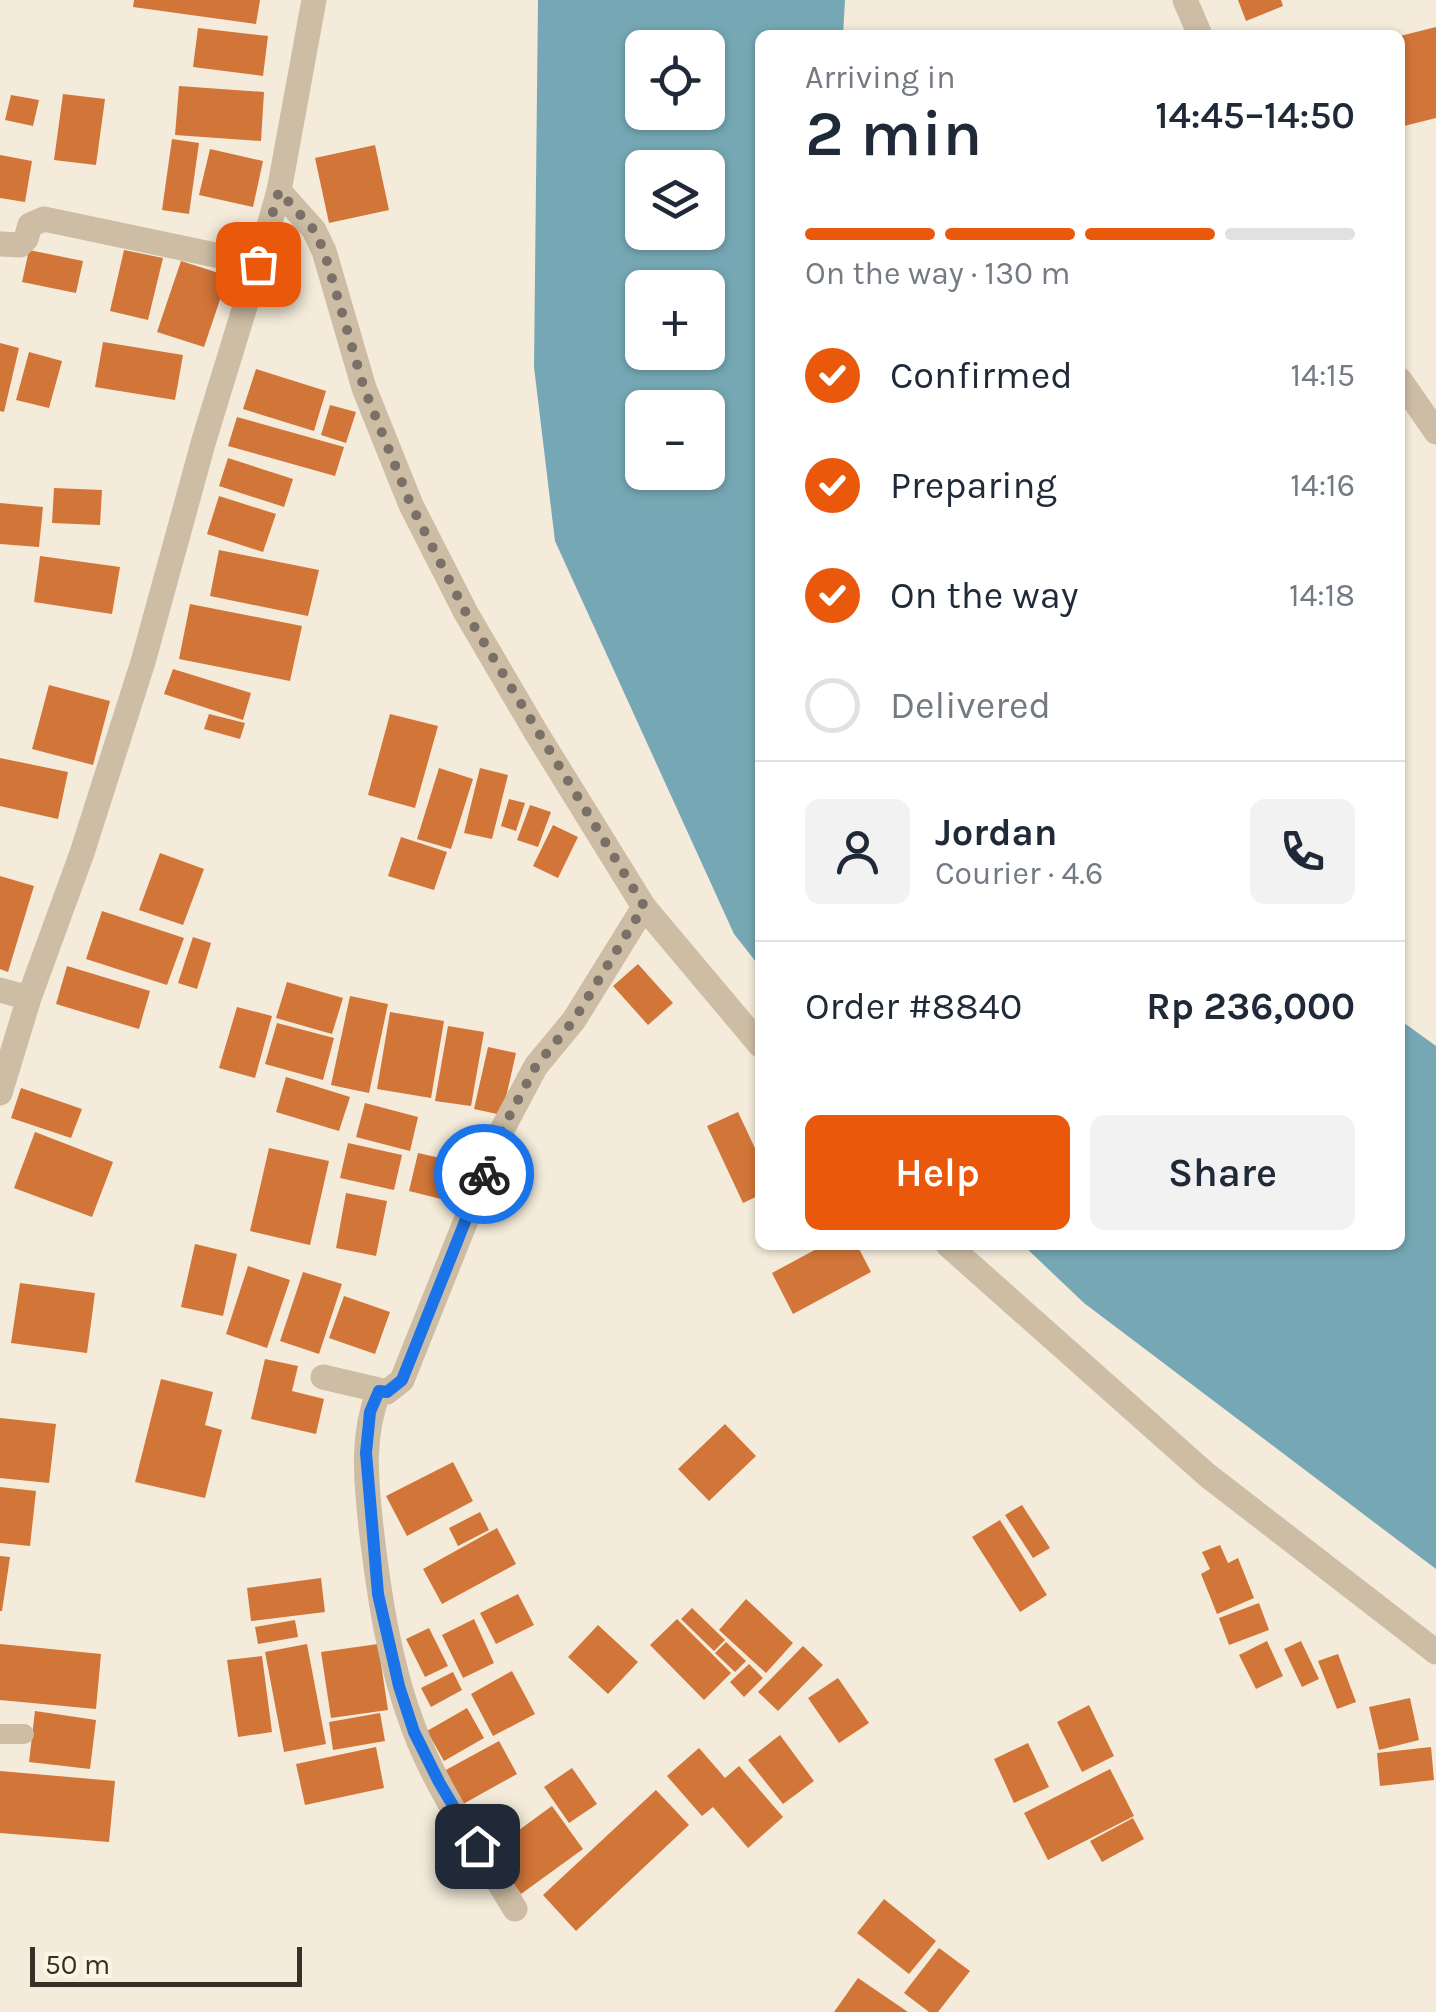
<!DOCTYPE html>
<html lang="en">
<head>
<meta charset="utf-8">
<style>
	body { margin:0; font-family:Karla,sans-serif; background:#f2f2f3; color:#1f2937; height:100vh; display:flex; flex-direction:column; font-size:38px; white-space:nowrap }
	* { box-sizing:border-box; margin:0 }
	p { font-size:32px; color:#747a83 }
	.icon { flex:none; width:55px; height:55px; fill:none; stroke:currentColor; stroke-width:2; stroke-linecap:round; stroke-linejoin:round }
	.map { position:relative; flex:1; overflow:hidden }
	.panel { position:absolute; left:755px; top:30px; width:650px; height:1220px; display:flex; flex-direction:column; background:#fff; border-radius:15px; box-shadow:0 2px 8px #0004 }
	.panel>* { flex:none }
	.controls { position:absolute; left:625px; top:30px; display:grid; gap:20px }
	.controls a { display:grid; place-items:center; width:100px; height:100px; border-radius:15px; background:#fff; box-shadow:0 2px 8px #0004; font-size:50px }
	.scale { position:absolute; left:30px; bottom:25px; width:272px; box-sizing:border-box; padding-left:10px; border:5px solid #382f27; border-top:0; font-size:28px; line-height:35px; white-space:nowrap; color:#382f27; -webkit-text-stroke:8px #fbf5e6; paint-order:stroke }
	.pin { position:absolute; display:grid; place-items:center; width:85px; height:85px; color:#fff; margin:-42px; border-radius:20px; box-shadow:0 5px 15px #0006 }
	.courier { position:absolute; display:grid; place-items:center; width:100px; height:100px; margin:-50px; border:8px solid #1a73e8; border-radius:50%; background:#fff; color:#222; box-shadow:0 2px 12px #0007 }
	.overview em { font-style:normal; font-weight:600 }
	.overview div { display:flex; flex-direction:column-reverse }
	.overview { display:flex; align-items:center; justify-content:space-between; height:170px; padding:0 50px }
	h1 { font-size:65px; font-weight:600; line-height:75px }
	.bar { display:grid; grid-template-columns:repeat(4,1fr); gap:15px 10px; align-content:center; height:120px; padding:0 50px }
	.bar i { height:12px; border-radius:8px; background:#e0e1e3 }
	.bar .current { background:#ea580c }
	.bar p { grid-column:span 4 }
	.line { display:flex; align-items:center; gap:25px; padding:0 50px; border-top:2px solid #e0e1e3 }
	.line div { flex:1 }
	.round { display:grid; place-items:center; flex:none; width:105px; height:105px; border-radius:15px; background:#f2f2f3 }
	ol { padding:0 50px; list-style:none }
	li { display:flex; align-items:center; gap:30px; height:110px }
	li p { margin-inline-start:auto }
	li .icon { padding:10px; border-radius:50%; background:#ea580c; color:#fff; stroke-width:4 }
	li:last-child { color:#747a83 }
	li i { width:55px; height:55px; border:5px solid #e0e1e3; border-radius:50% }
	.action { display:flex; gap:20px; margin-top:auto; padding:20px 50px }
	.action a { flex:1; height:115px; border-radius:15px; background:#ea580c; color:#fff; font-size:40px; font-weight:600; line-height:115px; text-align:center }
	.action a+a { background:#f2f2f3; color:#1f2937 }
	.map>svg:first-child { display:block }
	.water { fill:#75a8b4; fill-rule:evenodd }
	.building { fill:#d27539 }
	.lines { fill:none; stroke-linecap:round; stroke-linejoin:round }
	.lane { stroke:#cdbda4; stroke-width:20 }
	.street { stroke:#cdbda4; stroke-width:25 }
	.done { stroke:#7a7166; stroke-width:10; stroke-dasharray:0 18 }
	.route { stroke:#1a73e8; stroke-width:12 }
</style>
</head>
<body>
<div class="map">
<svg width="1436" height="2012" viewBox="0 0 1436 2012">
	<rect width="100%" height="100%" fill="#f4ebda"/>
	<path class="water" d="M538 0H845L843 35H760V967L734 934 555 541 534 367ZM642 48H708V112H642ZM642 168H708V232H642ZM642 288H708V352H642ZM642 408H708V472H642Z
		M1400 1020 1436 1046V1569L1084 1303 1023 1245H1400Z"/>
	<path class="building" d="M134 0H260L256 24 133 7Z
		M1238 0H1281L1283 6 1246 21Z
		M1436 27V118L1400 127V36Z
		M198 28 268 36 263 76 193 67Z
		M179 86 264 92 261 141 175 135Z
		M63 94 105 99 96 165 54 160Z
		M11 95 39 100 33 126 5 120Z
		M172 139 199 143 189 214 162 210Z
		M375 145 389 210 329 223 315 158Z
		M210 149 263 161 253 207 199 195Z
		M0 155 32 161 25 202 0 198Z
		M29 250 83 261 76 293 22 282Z
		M124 250 163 258 148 320 110 311Z
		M181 261 228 276 204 347 157 332Z
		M103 342 183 355 175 400 95 387Z
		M0 343 19 348 4 412 0 411Z
		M29 352 62 361 49 408 16 400Z
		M256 369 326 391 314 431 243 409Z
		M330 405 356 412 346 443 321 435Z
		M237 417 344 447 335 476 228 446Z
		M228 458 293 479 284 507 219 486Z
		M54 488 102 490 100 525 52 523Z
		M219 496 276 514 263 552 207 534Z
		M0 503 43 507 39 547 0 544Z
		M219 550 319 570 308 616 210 596Z
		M40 556 120 567 112 614 34 602Z
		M190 604 302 626 290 681 179 659Z
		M173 669 251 693 243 720 164 694Z
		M49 685 110 701 93 765 32 749Z
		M209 714 245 723 240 739 204 729Z
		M390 714 438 726 415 808 368 795Z
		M0 758 68 772 58 819 0 806Z
		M439 768 473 779 451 849 417 839Z
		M480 768 508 775 492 839 464 833Z
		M509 799 525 803 516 831 501 826Z
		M530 805 551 812 538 847 517 840Z
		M553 825 578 837 558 878 533 866Z
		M401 837 447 852 434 890 388 876Z
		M160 853 204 869 183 925 139 910Z
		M0 876 34 886 8 972 0 969Z
		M102 911 184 938 167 985 86 959Z
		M193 937 211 943 197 989 178 983Z
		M638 964 673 1003 648 1025 613 986Z
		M67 966 150 991 139 1029 56 1004Z
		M287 982 343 998 332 1034 276 1018Z
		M350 996 388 1004 369 1093 331 1085Z
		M237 1007 272 1016 255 1078 219 1068Z
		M390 1012 444 1021 431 1098 377 1089Z
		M277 1023 334 1038 323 1080 265 1064Z
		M448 1026 484 1032 471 1106 435 1101Z
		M488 1047 516 1053 502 1115 474 1109Z
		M286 1077 350 1097 339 1131 276 1112Z
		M21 1088 82 1109 71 1138 11 1118Z
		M365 1103 418 1117 410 1151 356 1137Z
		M738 1112 760 1159V1195L743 1203 707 1126Z
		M35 1132 113 1162 92 1217 14 1188Z
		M348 1143 402 1155 394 1190 340 1178Z
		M269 1148 329 1161 310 1245 250 1231Z
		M418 1153 458 1162 449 1201 409 1191Z
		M346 1193 387 1201 376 1256 336 1248Z
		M195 1244 237 1254 223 1316 181 1307Z
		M824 1245H857L871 1272 793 1314 772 1273Z
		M248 1266 290 1280 267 1348 226 1334Z
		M303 1272 342 1284 319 1354 280 1341Z
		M20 1283 95 1293 87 1353 11 1343Z
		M344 1296 390 1312 375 1354 329 1338Z
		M265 1359 298 1366 292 1391 324 1399 316 1434 251 1419Z
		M161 1379 213 1392 205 1425 222 1430 205 1498 135 1482Z
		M0 1418 56 1424 49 1483 0 1478Z
		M725 1424 756 1456 709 1501 678 1469Z
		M453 1462 473 1501 407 1536 386 1496Z
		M0 1487 36 1491 30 1546 0 1543Z
		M1022 1505 1050 1548 1033 1558 1005 1515Z
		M480 1512 489 1530 458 1546 449 1528Z
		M1000 1520 1047 1595 1020 1612 972 1537Z
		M497 1528 516 1564 442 1604 423 1569Z
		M1220 1545 1228 1563 1238 1558 1254 1598 1217 1614 1201 1574 1210 1569 1202 1552Z
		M0 1556 10 1557 2 1611H0Z
		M321 1578 325 1612 251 1621 247 1588Z
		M518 1594 534 1625 496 1644 480 1613Z
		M746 1599 793 1643 766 1673 719 1630Z
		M1259 1603 1269 1630 1229 1645 1219 1618Z
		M692 1608 725 1640 714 1651 681 1619Z
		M474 1619 494 1663 463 1678 442 1635Z
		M677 1619 731 1673 704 1700 650 1645Z
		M295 1620 298 1637 258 1644 255 1627Z
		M598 1625 638 1662 608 1694 568 1657Z
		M429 1628 448 1666 425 1677 406 1639Z
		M1267 1641 1283 1676 1256 1689 1239 1655Z
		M1301 1641 1319 1679 1302 1687 1284 1649Z
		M726 1642 746 1661 735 1672 715 1653Z
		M0 1644 101 1654 96 1709 0 1700Z
		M307 1644 326 1744 284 1752 265 1652Z
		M378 1644 388 1710 331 1718 321 1652Z
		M803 1646 823 1665 778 1711 758 1692Z
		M1338 1654 1356 1702 1337 1709 1318 1661Z
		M262 1656 272 1732 238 1737 227 1660Z
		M749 1664 763 1678 744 1697 730 1682Z
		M512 1671 535 1714 493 1736 471 1694Z
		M453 1672 462 1690 431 1707 421 1688Z
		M838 1678 869 1723 839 1743 808 1698Z
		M1410 1698 1419 1740 1379 1750 1369 1707Z
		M1089 1705 1114 1756 1082 1772 1057 1722Z
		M467 1708 484 1738 444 1761 427 1731Z
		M35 1711 96 1720 90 1769 29 1762Z
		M380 1713 385 1741 333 1750 329 1722Z
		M780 1735 814 1781 783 1804 748 1760Z
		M499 1741 517 1774 463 1804 444 1771Z
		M1028 1743 1049 1787 1014 1803 994 1759Z
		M376 1747 384 1788 305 1805 296 1764Z
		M1431 1747 1434 1780 1380 1786 1377 1753Z
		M699 1748 725 1778 739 1766 783 1817 748 1848 713 1807 702 1816 667 1776Z
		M572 1768 597 1804 569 1823 544 1787Z
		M1110 1769 1134 1816 1048 1860 1024 1813Z
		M0 1771 115 1781 109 1842 0 1833Z
		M656 1790 689 1825 576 1931 543 1895Z
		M552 1806 583 1849 521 1894 490 1851Z
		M1133 1818 1144 1839 1102 1862 1090 1841Z
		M884 1899 936 1941 909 1974 857 1933Z
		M939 1948 970 1971 938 2012H929L904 1993Z
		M858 1978 908 2012H834Z"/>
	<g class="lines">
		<path class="lane" d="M0 1734H24"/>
		<path class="street" d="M1185 0 1200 35
			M279 191 314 230 324 251 364 388 411 505 466 613 537 734 644 907 760 1045
			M0 244 20 245 26 239 30 225 44 219 258 264
			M1400 380 1436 432
			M0 990 29 998
			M0 1093 29 998 82 853 143 662 204 440 258 264 279 191 314 0
			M948 1245 1207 1475 1436 1652
			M323 1377 387 1392 402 1380 503 1128 536 1066 574 1020 644 907
			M379 1391C361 1436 366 1480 371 1527 379 1595 389 1664 414 1729 438 1793 480 1851 515 1909"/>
	</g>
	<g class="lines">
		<path class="done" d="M258 264 279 191 314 230 324 251 364 388 411 505 466 613 644 906 574 1020 536 1066 503 1128 484 1174"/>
		<path class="route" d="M477 1846 439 1782 414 1732 399 1686 378 1594 366 1453 370 1412 379 1391 387 1392 402 1380 484 1174"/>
	</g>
</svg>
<div class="controls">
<a><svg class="icon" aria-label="locate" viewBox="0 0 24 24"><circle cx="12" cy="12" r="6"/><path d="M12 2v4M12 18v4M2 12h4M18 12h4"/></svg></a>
<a><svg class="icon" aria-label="layers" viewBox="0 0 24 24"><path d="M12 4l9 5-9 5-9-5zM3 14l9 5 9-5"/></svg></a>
<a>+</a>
<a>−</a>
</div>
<div class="scale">50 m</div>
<div class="pin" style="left:258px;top:264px;background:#ea580c"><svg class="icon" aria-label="bag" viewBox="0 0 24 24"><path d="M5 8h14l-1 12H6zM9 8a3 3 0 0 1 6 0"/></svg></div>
<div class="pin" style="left:477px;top:1846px;background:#1f2937"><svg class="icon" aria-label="home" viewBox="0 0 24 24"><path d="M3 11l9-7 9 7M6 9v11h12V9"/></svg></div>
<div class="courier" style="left:484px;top:1174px"><svg class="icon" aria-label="bike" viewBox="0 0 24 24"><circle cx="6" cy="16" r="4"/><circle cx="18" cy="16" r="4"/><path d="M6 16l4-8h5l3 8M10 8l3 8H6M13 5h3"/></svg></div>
<section class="panel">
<div class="overview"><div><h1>2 min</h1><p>Arriving in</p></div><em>14:45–14:50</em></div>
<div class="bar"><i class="current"></i><i class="current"></i><i class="current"></i><i></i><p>On the way · 130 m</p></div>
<ol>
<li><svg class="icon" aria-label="check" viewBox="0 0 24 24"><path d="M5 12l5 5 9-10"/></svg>Confirmed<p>14:15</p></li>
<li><svg class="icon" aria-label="check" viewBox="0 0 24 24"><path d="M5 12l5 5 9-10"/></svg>Preparing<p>14:16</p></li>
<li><svg class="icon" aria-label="check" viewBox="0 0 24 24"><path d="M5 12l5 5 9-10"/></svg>On the way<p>14:18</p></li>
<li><i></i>Delivered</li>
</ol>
<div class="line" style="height:180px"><a class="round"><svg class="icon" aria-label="person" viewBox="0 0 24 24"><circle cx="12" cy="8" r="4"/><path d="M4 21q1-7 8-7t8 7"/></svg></a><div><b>Jordan</b><p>Courier · 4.6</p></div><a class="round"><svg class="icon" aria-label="phone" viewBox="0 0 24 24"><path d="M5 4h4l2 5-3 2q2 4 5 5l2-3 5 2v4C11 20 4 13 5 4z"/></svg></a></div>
<div class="line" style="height:130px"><div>Order #8840</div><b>Rp 236,000</b></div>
<div class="action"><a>Help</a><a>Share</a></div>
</section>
</div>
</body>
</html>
